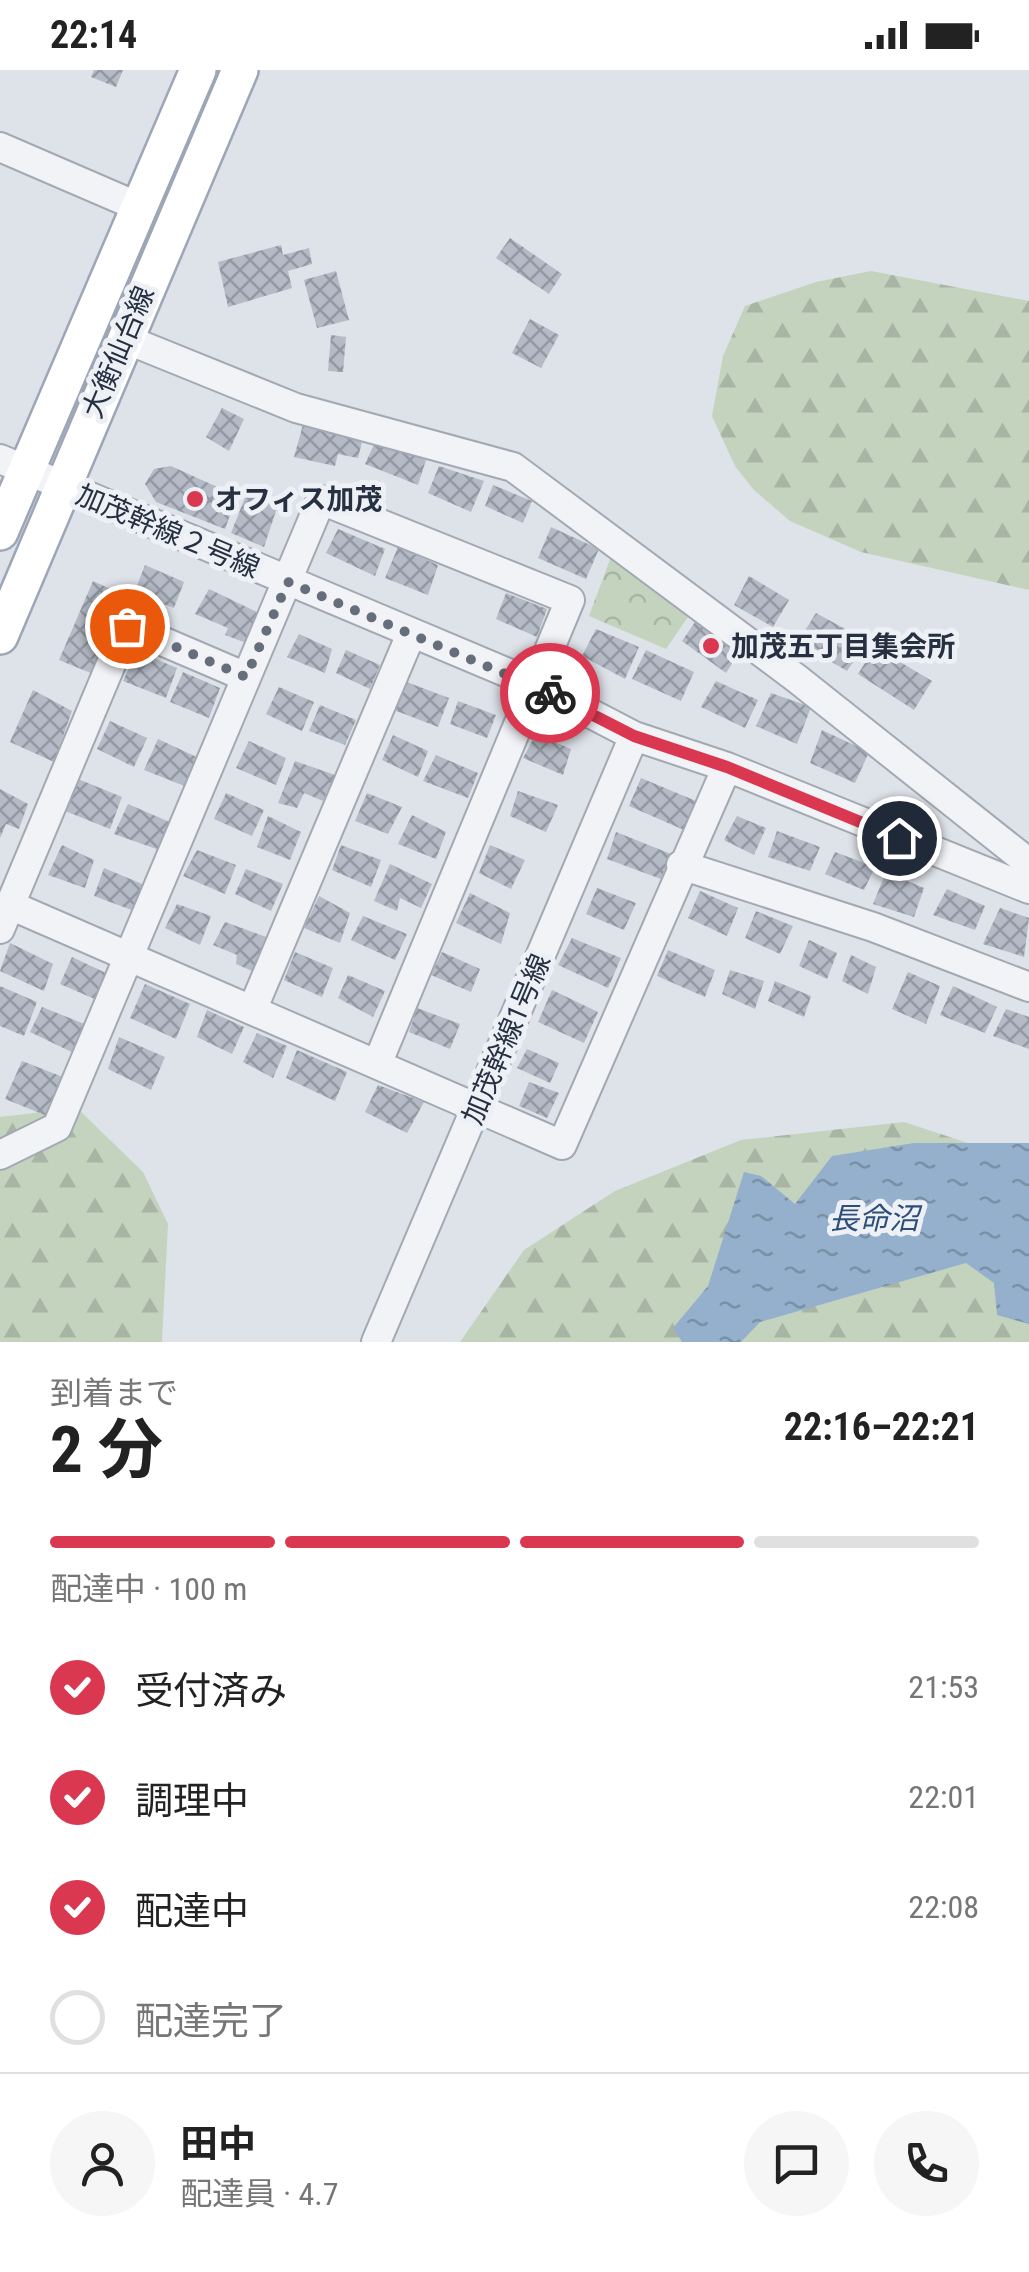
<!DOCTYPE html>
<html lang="ja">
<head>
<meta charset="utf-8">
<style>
	body { margin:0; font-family:"Roboto Condensed","Noto Sans JP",sans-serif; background:#f6f6f6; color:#222; height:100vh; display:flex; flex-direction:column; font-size:38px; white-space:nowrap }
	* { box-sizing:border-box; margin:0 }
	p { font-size:32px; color:#767676 }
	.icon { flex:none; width:55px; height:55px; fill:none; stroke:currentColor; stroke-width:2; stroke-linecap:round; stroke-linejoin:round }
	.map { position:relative; height:1272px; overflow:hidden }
	.drawer { display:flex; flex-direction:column; background:#fff; flex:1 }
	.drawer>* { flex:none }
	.pin { position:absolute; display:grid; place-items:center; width:85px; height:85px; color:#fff; margin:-42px; border:5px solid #fff; border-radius:50%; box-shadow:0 2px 10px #0007 }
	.courier { position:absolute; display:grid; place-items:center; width:100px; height:100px; margin:-50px; border:8px solid #da3750; border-radius:50%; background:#fff; color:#222; box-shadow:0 2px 12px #0007 }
	.head em { font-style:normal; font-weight:700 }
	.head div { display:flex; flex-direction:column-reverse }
	.head { display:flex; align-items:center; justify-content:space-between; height:170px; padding:0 50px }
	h1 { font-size:65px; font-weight:700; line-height:75px }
	.bar { display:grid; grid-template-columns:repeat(4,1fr); gap:15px 10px; align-content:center; height:120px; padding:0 50px }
	.bar i { height:12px; border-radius:8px; background:#e0e0e0 }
	.bar .active { background:#da3750 }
	.bar p { grid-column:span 4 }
	.line { display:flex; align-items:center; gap:25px; padding:0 50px; border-top:2px solid #e0e0e0 }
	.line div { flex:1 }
	.round { display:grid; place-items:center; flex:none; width:105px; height:105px; border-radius:52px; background:#f6f6f6 }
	ol { padding:0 50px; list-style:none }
	li { display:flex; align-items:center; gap:30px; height:110px }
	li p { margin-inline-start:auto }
	li .icon { padding:10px; border-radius:50%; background:#da3750; color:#fff; stroke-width:4 }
	li:last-child { color:#767676 }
	li i { width:55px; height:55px; border:5px solid #e0e0e0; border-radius:50% }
	.status { display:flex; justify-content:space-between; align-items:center; height:70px; padding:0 50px; background:#fff; direction:ltr }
	.status svg { height:28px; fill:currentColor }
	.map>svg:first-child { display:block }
	.forest { fill:url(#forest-firs) }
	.park { fill:url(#park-crowns) }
	.water { fill:url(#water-ripples) }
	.building { fill:url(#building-cross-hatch) }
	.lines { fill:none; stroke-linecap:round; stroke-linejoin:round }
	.minor-casing { stroke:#a3a9b3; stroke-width:32 }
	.major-casing { stroke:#9ca6b6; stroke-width:40 }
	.minor { stroke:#f1f3f7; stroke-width:28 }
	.major { stroke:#fff; stroke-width:35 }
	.done { stroke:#666e7c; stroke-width:10; stroke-dasharray:0 18 }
	.route { stroke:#da3750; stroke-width:12 }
	.poi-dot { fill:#da3750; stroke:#edf1f6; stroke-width:4 }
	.labels { text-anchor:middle; stroke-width:10; stroke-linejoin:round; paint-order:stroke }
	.street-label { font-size:28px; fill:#263041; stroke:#edf1f6 }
	.poi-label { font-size:28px; font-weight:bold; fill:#263041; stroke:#edf1f6; text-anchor:start }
	.water-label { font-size:30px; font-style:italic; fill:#2c4e78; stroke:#edf1f6 }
</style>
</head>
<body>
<div class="status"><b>22:14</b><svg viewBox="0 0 49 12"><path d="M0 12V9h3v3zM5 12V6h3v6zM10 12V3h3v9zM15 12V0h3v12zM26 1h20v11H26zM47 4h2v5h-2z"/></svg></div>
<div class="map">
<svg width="1029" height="1272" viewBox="0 0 1029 1272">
	<defs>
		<pattern id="forest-firs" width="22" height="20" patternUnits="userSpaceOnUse" patternTransform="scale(2.5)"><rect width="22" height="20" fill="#c4d3be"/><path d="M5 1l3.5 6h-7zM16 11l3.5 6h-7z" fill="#a8b5a4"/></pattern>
		<pattern id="park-crowns" width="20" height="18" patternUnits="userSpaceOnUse" patternTransform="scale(2.5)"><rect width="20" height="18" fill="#c4d3be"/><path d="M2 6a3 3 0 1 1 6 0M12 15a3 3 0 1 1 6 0" fill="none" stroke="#a8b5a4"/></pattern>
		<pattern id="water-ripples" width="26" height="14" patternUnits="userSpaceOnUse" patternTransform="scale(2.5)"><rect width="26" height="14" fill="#95b0cc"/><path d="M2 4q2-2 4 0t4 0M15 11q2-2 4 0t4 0" fill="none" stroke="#7990a7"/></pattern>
		<pattern id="building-cross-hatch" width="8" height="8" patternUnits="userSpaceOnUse" patternTransform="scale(2.5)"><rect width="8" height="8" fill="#b5bbc6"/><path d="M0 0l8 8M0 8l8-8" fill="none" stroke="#9398a2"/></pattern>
	</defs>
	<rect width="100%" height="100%" fill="#dee2e9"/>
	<path class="forest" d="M871 201 1029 231V520L861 482 790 451 754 420 735 396 712 346 723 286 745 236 816 212Z
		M77 1038 143 1102 168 1154 162 1272H0V1047Z
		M904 1052 1029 1093V1272H460L524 1180 615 1121 741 1070Z"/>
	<path class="park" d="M612 484 690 544 666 579 589 546Z"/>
	<path class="water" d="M914 1073H1029V1254L997 1245 994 1213 966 1193 760 1252 741 1272H682L673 1258 708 1216 744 1102 761 1106 795 1134 832 1086Z"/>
	<path class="building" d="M94 0H123L116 17 91 7Z
		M510 168 562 204 549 224 496 188Z
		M281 175 283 185 309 178 312 194 288 201 292 218 228 237 218 192Z
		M336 201 349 250 317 258 304 210Z
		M530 249 559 265 541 298 512 283Z
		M331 265 346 267 343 302 328 301Z
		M222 338 244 349 229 381 206 367Z
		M304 351 363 368 358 388 338 384 335 396 294 387Z
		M376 370 426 390 418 415 365 394Z
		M171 396 237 426 225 459 156 432 145 414 154 399Z
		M439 396 484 411 471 442 428 423Z
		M493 415 532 431 523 453 485 436Z
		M248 420 279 432 264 477 231 463Z
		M551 457 599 479 586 509 538 488Z
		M338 459 385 479 375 506 326 483Z
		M398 477 438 495 428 525 385 508Z
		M145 495 184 512 174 538 134 523Z
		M749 506 789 530 773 557 734 535Z
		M93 511 124 525 93 604 59 590Z
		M209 519 259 543 249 574 225 565 228 558 195 544Z
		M506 523 547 539 537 567 496 549Z
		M816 543 867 571 847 601 798 572Z
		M697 549 740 581 726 603 682 571Z
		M596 559 639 577 625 609 582 586Z
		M299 564 332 579 325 603 287 587Z
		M875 577 932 611 914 640 858 604Z
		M346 580 380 595 370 619 336 603Z
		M646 580 694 602 681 631 632 609Z
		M137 581 177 598 166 628 123 611Z
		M183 602 220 618 209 648 170 632Z
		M404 611 449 628 438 657 394 640Z
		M716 611 758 630 745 658 701 637Z
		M279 617 314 632 302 661 266 644Z
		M33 620 72 641 54 692 10 672Z
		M771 623 811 637 797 674 756 656Z
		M458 631 496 645 487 668 450 654Z
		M320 635 356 650 345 675 309 661Z
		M110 651 147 668 134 697 97 679Z
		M822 660 869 682 855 713 810 693Z
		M536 664 571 679 563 705 523 688Z
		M393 665 428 681 418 707 382 690Z
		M158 669 201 689 187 717 144 700Z
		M249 671 286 688 276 715 236 698Z
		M436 685 478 703 468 728 423 711Z
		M295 691 335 705 323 731 304 723 297 738 278 733Z
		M641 708 696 731 684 760 629 736Z
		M78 709 122 727 110 759 65 741Z
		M0 719 28 734 19 759 6 754 0 768Z
		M518 721 558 735 546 762 510 746Z
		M226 723 264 740 252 766 214 749Z
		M367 723 402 737 388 764 355 751Z
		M128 734 172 753 162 781 114 764Z
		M412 745 446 762 436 789 398 774Z
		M268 746 301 762 290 790 257 777Z
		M737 746 766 758 754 785 724 770Z
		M777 761 820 777 810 801 768 787Z
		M616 762 671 784 661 809 607 789Z
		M62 775 94 790 85 818 48 805Z
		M341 775 381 790 371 817 332 800Z
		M490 775 525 790 511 819 479 803Z
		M197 780 236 795 225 824 183 806Z
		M835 782 875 797 864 820 825 804Z
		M390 794 432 814 421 838 400 828 397 841 374 831Z
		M104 798 147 816 137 842 94 826Z
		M246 799 283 814 271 841 235 824Z
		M886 802 924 818 914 847 873 834Z
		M597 818 636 833 624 860 586 844Z
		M947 819 985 836 975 860 933 845Z
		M700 821 738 838 727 866 688 848Z
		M470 823 510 843 501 874 456 853Z
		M319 826 350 843 340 873 304 858Z
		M177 834 211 846 200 875 165 858Z
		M1000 838 1029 848 1024 887 983 874Z
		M756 841 793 856 780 884 745 868Z
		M363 846 407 864 395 890 351 870Z
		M225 852 266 867 252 901 236 894 237 885 213 875Z
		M572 868 621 888 608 918 558 895Z
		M809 870 837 883 827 909 799 896Z
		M10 873 53 894 44 921 0 901Z
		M668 880 715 900 705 927 657 906Z
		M295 882 333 898 322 927 284 910Z
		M442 882 480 899 471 922 431 905Z
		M851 885 876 897 868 924 842 911Z
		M72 887 108 904 97 930 60 914Z
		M730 900 764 911 755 939 722 924Z
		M908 902 940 916 926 954 892 939Z
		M348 905 385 921 373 947 338 928Z
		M775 911 811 926 804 947 768 931Z
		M145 914 190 934 176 969 130 948Z
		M0 916 37 932 24 966 0 956Z
		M953 916 997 937 985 963 940 945Z
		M552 920 598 942 584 973 538 952Z
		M42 937 92 957 80 986 30 962Z
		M417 938 460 954 450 979 409 962Z
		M1006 939 1029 947V979L993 966Z
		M207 940 244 957 232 984 197 967Z
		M257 963 287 976 273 1008 243 992Z
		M119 967 165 987 151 1020 108 999Z
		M527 979 559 993 550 1013 517 998Z
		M297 980 347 1002 335 1031 286 1008Z
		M22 991 68 1009 52 1048 5 1029Z
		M529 1012 559 1023 547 1048 519 1036Z
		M378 1015 424 1032 407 1063 365 1042Z"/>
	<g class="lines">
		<g class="minor-casing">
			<path id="minor" d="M0 77 139 137
				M123 268 296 338 513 397 796 608 1029 793
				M0 389 534 614 634 666 727 697 1029 819
				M681 795 873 857 1029 917
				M10 835 562 1075 727 697
				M0 859 127 556 246 607
				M253 938 411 564
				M0 1085 57 1057 321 430 570 530 378 992
				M376 1272 634 666"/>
		</g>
		<g class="major-casing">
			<path id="major" d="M0 462 198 0
				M0 566 240 0"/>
		</g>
		<use href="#minor" class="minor"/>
		<use href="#major" class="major"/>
	</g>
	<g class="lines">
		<path class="done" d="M127 556 246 607 288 512 550 623"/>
		<path class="route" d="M550 623 634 666 727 697 899 768"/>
	</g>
	<g class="poi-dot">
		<circle cx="195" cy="429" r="10"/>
		<circle cx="711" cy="576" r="10"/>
	</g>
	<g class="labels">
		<g class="street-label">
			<text transform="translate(118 282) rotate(-67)" y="10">大衡仙台線</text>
			<text transform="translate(168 461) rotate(23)" y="10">加茂幹線２号線</text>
			<text transform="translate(506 969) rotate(-67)" y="10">加茂幹線1号線</text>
		</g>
		<g class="poi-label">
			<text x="215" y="439">オフィス加茂</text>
			<text x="731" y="586">加茂五丁目集会所</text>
		</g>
		<g class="water-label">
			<text x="874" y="1159">長命沼</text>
		</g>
	</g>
</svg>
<div class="pin" style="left:127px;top:556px;background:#ea580c"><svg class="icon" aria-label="bag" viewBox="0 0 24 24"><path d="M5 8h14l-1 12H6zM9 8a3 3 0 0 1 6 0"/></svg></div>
<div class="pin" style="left:899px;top:768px;background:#1f2937"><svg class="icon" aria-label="home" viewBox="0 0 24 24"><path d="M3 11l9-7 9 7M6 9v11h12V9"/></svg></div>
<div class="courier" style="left:550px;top:623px"><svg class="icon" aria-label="bike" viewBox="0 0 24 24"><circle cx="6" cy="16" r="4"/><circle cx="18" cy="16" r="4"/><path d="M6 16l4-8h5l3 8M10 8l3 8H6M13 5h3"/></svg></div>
</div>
<section class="drawer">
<div class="head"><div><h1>2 分</h1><p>到着まで</p></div><em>22:16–22:21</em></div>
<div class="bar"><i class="active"></i><i class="active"></i><i class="active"></i><i></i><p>配達中 · 100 m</p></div>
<ol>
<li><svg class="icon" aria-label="check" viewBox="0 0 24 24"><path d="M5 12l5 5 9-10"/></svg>受付済み<p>21:53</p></li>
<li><svg class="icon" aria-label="check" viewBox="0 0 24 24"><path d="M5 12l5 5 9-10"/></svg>調理中<p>22:01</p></li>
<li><svg class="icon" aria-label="check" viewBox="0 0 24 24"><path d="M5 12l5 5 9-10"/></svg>配達中<p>22:08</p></li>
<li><i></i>配達完了</li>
</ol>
<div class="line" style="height:180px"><a class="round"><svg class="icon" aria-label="person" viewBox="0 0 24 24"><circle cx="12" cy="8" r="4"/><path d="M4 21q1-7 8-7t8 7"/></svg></a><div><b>田中</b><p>配達員 · 4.7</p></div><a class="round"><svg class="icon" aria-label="chat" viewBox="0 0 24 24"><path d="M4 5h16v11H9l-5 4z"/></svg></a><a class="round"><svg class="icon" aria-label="phone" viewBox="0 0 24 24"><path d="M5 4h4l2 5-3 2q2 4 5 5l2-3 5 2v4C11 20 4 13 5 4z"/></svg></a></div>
</section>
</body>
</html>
